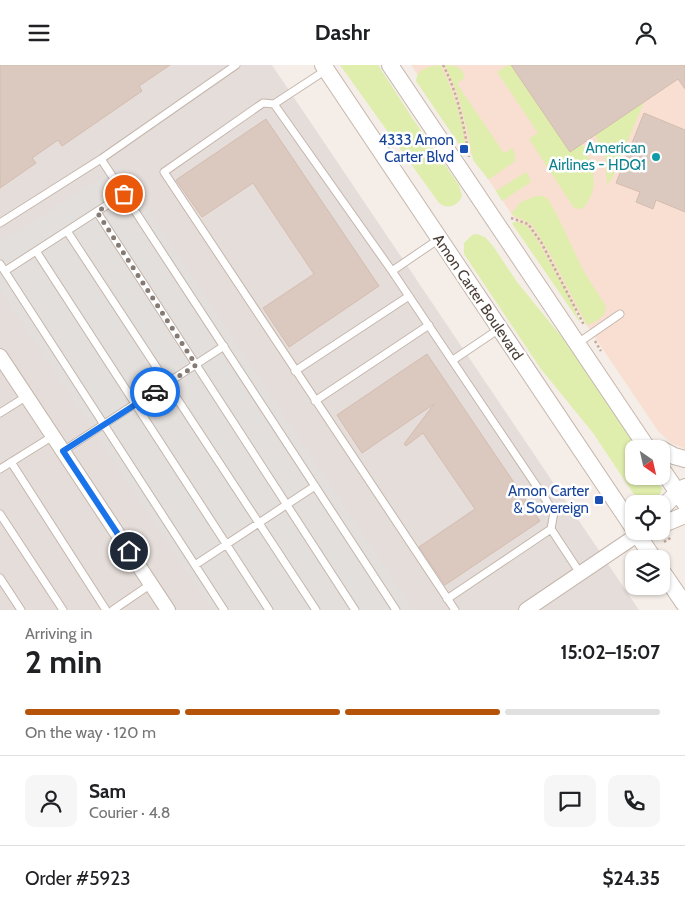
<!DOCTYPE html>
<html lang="en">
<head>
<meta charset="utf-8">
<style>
	body { margin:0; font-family:Cabin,sans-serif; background:#f6f6f6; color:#202124; height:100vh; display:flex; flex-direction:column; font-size:19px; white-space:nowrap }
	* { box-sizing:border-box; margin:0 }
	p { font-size:16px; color:#757577 }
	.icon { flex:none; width:28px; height:28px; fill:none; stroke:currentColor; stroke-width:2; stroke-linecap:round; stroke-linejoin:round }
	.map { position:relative; height:545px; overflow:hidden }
	.drawer { display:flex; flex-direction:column; background:#fff; flex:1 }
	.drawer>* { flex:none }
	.needle { width:32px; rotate:146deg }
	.fabs { position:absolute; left:625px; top:375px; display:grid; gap:10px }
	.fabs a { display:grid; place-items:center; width:45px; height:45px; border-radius:10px; background:#fff; box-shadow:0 1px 4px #0004; font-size:25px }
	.pin { position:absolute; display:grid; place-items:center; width:42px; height:42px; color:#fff; margin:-21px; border:2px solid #fff; border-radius:50%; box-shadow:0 1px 5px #0007 }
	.courier { position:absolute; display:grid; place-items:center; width:50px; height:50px; margin:-25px; border:4px solid #1a73e8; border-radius:50%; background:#fff; color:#222; box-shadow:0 1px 6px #0007 }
	.headline em { font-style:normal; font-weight:800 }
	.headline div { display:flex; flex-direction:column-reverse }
	.headline { display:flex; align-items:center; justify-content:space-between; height:85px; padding:0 25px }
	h1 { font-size:32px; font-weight:800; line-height:38px }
	.bar { display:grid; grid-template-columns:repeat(4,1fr); gap:8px 5px; align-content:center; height:60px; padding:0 25px }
	.bar i { height:6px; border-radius:4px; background:#e0e0e0 }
	.bar .active { background:#b45309 }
	.bar p { grid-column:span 4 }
	.line { display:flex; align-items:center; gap:12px; padding:0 25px; border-top:1px solid #e0e0e0 }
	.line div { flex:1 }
	.round { display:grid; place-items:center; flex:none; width:52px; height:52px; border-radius:10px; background:#f6f6f6 }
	header { display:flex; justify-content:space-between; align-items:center; height:65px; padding:0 25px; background:#fff; font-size:22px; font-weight:800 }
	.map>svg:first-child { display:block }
	.commercial { fill:#f9dfd1 }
	.industrial { fill:#e5ddd9 }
	.green { fill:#dfedad }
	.parking { fill:#e3dfdd }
	.building { fill:#dbc9bf; stroke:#d4bcae }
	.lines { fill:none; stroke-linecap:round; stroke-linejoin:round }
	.service-casing { stroke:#c5b6ac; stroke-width:9 }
	.minor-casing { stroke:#c5b6ac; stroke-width:16 }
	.tertiary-casing { stroke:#c5b6ac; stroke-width:18 }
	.path { stroke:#c5ab99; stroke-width:2.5; stroke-dasharray:2.5 2.5; stroke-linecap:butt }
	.service { stroke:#fff; stroke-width:7 }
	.minor { stroke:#fff; stroke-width:14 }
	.tertiary { stroke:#fff; stroke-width:16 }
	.done { stroke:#857b74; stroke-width:5; stroke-dasharray:0 9 }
	.route { stroke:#1a73e8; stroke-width:6 }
	.transit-dot { fill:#1a4fb4; stroke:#fff; stroke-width:2 }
	.culture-dot { fill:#0f9aa8; stroke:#fff; stroke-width:2 }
	.labels { text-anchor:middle; stroke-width:5; stroke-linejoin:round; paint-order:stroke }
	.transit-label { font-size:15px; fill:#164399; stroke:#fff; text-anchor:end }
	.culture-label { font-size:15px; fill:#0d838f; stroke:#fff; text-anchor:end }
	.street-label { font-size:15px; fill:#493d35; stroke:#fff }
</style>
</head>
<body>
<header><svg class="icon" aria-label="menu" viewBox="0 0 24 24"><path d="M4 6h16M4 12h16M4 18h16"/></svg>Dashr<svg class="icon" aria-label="person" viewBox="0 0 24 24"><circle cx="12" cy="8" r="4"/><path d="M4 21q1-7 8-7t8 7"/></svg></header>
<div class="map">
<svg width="685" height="545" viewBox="0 0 685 545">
	<rect width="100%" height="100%" fill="#f5eee8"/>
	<path class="commercial" d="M411 0H685V384L671 378 658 366Z"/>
	<path class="industrial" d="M0 0H272L639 545H0Z"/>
	<path class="green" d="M340 0H378L413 54 459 120 462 131C458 141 448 145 439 138Z
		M440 0C451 18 468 68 465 88L416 16C418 2 429 2 440 0Z
		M445 0C454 0 465 3 464 13L457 19 504 88 512 83 515 89V96L491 113 488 114 473 95 467 64 457 27Z
		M508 0H511L570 87 582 79C592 96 600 120 587 138 584 144 580 145 574 143L529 74 538 68 497 7Z
		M644 37 612 113 607 120 605 93 595 70Z
		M526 107 529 112 531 117 502 136 496 126Z
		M536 131H543L548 134 557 150 583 205 605 240C608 251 596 257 587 260L585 256 550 189 537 168 531 159 511 149 521 137Z
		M514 157H519L527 161 538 176 569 232 581 259 513 160 512 158Z
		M477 169 485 172 493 181 517 217 565 276 638 384H634V411H657L662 424 658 433 648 437 640 435 633 428 593 368 541 304 464 189V178L472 170Z"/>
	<path class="parking" d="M119 102 413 545H213L0 224V178Z"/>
	<path class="building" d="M0 0H170L139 21 142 26 62 81 58 75 32 93 36 98 0 123Z
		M511 0H685V24L678 14 570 87Z
		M644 48 685 65V147L656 135 653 144 636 137 640 127 616 118Z
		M266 54 379 221 289 282 263 243 314 209 253 118 202 152 176 115Z
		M427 289 540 456 445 520 419 482 475 444 423 368 406 381 404 379 434 339 362 388 337 350Z"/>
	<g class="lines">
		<g class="service-casing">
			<path id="service" d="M326 5 274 39 263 38 164 107 455 545
				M274 39 392 206 554 447 551 464 580 508
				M101 94 236 0
				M97 147 355 545
				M0 158 101 94 396 545
				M67 166 316 545
				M36 186 269 545
				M0 199 224 545
				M5 206 124 129
				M392 206 439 174
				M578 278 620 249
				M453 295 499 264
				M295 306 409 231
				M315 336 429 260
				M0 348 27 331
				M63 386 224 281
				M11 397 106 545
				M0 404 53 371
				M0 449 63 545
				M195 500 315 421
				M0 513 21 545
				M447 534 551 464
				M113 545 151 519"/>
		</g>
		<g class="minor-casing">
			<path id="minor" d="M0 291 168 545
				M526 545 637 470"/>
		</g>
		<g class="tertiary-casing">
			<path id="tertiary" d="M323 0 634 464
				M390 0 648 384
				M661 384 674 391 685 394
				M661 403 685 438
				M661 444 678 427 685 422
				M661 460 685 450
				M635 466 654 494
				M661 505 685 540"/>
		</g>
		<path class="path" d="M443 0C458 28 464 61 469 92
			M511 153 528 159 541 177 584 260
			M595 276 601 286
			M664 477 672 472"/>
		<use href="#service" class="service"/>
		<use href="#minor" class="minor"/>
		<use href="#tertiary" class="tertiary"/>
	</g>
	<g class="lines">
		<path class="done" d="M124 129 97 147 196 300 155 327"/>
		<path class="route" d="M129 486 63 386 155 327"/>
	</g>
	<g class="transit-dot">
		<rect x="459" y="79" width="10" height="10" rx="2.5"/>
		<rect x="594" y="430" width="10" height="10" rx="2.5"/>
	</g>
	<circle class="culture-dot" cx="656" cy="92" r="5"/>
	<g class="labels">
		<g class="transit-label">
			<text x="454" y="80">4333 Amon<tspan x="454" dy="17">Carter Blvd</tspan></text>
			<text x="589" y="431">Amon Carter<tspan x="589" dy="17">&amp; Sovereign</tspan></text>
		</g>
		<g class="culture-label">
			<text x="646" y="88">American<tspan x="646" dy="17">Airlines - HDQ1</tspan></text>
		</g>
		<g class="street-label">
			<text transform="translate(478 232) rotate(56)" y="5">Amon Carter Boulevard</text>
		</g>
	</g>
</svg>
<div class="fabs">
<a><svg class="needle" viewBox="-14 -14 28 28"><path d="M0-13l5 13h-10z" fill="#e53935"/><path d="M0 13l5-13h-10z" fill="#757577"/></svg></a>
<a><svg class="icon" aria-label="locate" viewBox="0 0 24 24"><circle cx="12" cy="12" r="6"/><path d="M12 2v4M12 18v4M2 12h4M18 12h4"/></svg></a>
<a><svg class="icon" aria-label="layers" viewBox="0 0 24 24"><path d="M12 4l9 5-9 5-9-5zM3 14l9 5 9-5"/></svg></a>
</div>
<div class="pin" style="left:124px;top:129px;background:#ea580c"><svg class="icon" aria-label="bag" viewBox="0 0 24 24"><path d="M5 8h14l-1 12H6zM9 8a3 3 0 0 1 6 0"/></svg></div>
<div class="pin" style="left:129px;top:486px;background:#1f2937"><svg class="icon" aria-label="home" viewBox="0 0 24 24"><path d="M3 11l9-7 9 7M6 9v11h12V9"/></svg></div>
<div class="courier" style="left:155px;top:327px"><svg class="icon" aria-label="car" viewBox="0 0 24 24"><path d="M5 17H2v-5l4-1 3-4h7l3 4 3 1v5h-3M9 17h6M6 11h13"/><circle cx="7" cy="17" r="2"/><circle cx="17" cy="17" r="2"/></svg></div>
</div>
<section class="drawer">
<div class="headline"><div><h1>2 min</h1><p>Arriving in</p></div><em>15:02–15:07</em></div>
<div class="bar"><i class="active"></i><i class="active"></i><i class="active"></i><i></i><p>On the way · 120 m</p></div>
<div class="line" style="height:90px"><a class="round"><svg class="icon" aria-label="person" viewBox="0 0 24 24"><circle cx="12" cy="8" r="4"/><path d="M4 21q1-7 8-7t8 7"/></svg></a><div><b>Sam</b><p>Courier · 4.8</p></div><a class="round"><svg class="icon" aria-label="chat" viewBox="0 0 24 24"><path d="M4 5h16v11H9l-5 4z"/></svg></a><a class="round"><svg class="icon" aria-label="phone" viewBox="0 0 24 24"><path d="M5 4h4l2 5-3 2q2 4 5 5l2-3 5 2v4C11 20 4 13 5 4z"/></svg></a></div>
<div class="line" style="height:65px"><div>Order #5923</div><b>$24.35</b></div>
</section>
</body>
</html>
